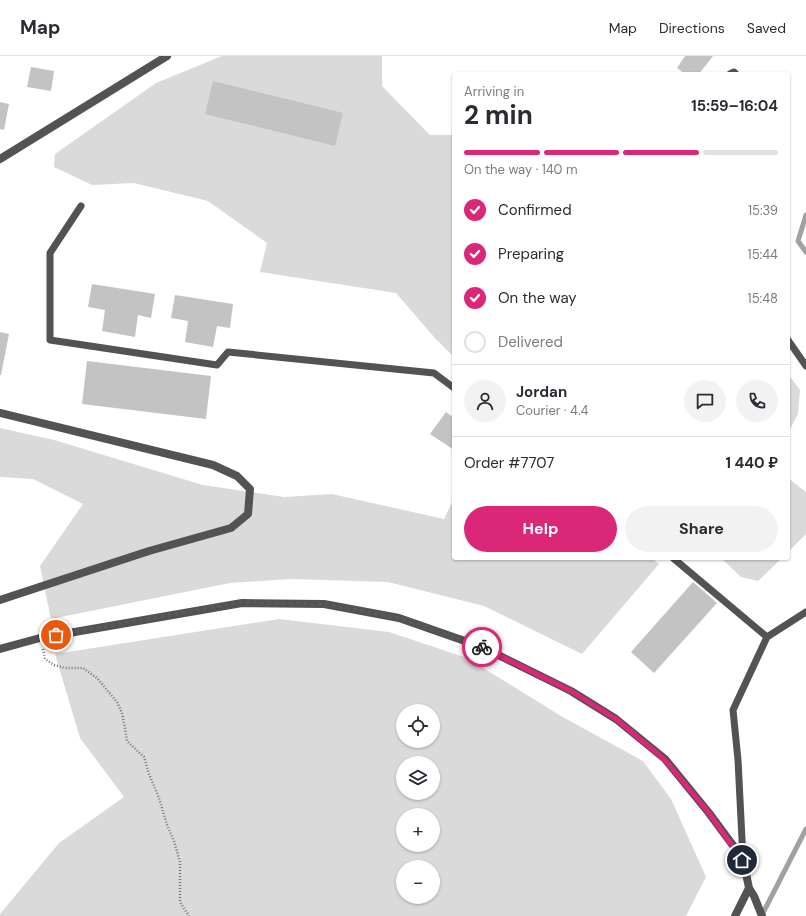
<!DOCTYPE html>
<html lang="en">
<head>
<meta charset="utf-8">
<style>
	body { margin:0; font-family:"DM Sans",sans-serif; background:#f2f2f3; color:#2b2b33; height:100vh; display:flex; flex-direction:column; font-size:15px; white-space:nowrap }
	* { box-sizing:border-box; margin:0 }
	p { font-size:13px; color:#7c7c81 }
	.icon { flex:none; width:22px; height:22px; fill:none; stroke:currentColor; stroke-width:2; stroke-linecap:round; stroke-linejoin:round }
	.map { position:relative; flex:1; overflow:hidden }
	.panel { position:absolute; left:452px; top:16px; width:338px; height:488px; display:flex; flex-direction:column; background:#fff; border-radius:4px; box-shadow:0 1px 3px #0004 }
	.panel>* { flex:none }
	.fabs { position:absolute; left:396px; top:648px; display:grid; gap:8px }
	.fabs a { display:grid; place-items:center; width:44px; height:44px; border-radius:50%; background:#fff; box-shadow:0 1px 3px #0004; font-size:20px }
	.pin { position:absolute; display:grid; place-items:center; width:34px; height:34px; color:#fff; margin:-17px; border:2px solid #fff; border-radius:50%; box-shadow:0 1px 4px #0007 }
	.courier { position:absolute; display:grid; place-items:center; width:40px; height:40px; margin:-20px; border:3px solid #db2777; border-radius:50%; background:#fff; color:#222; box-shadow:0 1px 5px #0007 }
	.summary em { font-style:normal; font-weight:700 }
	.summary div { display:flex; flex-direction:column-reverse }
	.summary { display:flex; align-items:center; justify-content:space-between; height:68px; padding:0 12px }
	h1 { font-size:26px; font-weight:700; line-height:30px }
	.bar { display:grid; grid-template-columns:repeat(4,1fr); gap:6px 4px; align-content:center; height:48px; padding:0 12px }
	.bar i { height:5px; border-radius:3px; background:#e1e1e2 }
	.bar .selected { background:#db2777 }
	.bar p { grid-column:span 4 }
	.line { display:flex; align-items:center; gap:10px; padding:0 12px; border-top:1px solid #e1e1e2 }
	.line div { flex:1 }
	.round { display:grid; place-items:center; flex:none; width:42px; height:42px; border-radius:21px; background:#f2f2f3 }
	ol { padding:0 12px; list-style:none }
	li { display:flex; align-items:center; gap:12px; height:44px }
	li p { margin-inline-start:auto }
	li .icon { padding:4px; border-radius:50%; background:#db2777; color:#fff; stroke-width:4 }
	li:last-child { color:#7c7c81 }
	li i { width:22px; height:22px; border:2px solid #e1e1e2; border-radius:50% }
	.primary-button { display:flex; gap:8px; margin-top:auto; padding:8px 12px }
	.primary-button a { flex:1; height:46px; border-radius:24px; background:#db2777; color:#fff; font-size:16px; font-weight:700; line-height:46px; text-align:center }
	.primary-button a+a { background:#f2f2f3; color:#2b2b33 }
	header { display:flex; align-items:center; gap:24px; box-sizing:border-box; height:56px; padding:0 20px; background:#fff; border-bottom:1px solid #e1e1e2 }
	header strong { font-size:19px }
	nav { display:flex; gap:22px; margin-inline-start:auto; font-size:14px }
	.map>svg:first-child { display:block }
	.green { fill:#dadada; fill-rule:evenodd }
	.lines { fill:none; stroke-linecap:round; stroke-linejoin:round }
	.stream { stroke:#a1a1a1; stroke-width:5 }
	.building { fill:#c3c3c3 }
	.path { stroke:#757575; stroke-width:2.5; stroke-dasharray:1 2; stroke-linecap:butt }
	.service { stroke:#535353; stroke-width:7 }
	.minor { stroke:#535353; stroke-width:8 }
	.done { stroke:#595959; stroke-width:4; stroke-dasharray:0 7.2 }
	.route { stroke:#db2777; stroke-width:5 }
</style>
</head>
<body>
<header>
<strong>Map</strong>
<nav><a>Map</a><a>Directions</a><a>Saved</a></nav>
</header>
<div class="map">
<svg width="806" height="860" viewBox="0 0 806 860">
	<rect width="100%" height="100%" fill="#fff"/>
	<path class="green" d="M222 0H382V30L430 79H454V301L434 281 396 237 260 216 267 187 208 145 134 127 92 129 54 111 55 98 156 27Z
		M788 318 800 334 798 358 788 377Z
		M0 372 54 384 203 429 284 441 332 438 444 463 454 442V502H652L659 508 582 598 484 550 388 526 290 523 230 527 51 563 40 510 83 448 33 423 0 421Z
		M788 422 806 436V478L788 496Z
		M721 502H782L758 525 741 521Z
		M279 563 389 576 467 602 561 660 643 705 671 743 706 821 686 860H0V858L59 787 124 741 80 682 55 598ZM403 655H433V685H403ZM403 707H433V737H403ZM403 759H433V789H403ZM403 811H433V841H403Z"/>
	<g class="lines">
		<path class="stream" d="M806 159 798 185 806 196
			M762 859 806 773"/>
	</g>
	<path class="building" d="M685 0H713L699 18H685L677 12Z
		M31 11 54 15 51 35 27 31Z
		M213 25 343 57 335 90 205 58Z
		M0 46 9 48 4 74 0 73Z
		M92 228 155 238 151 262 138 259 135 281 102 275 105 254 88 251Z
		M175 239 233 248 230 272 217 270 213 291 185 286 188 265 171 262Z
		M0 276 9 278 1 319H0Z
		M87 305 211 320 206 363 82 348Z
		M446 356 454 362V394L430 378Z
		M693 526 717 547 654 617 631 596Z"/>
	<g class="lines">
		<path class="path" d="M43 593 45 603 54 609 65 612H83L97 622 117 646 122 657 125 672 127 685 144 701 149 718 159 742 167 769 174 785 180 806V846L189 860"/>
		<path class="service" d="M730 18 734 16 736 18
			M81 150 50 197V284L217 309 228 296 434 317 454 332
			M788 284 806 310
			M673 502 767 581 733 654 738 704 743 803
			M767 581 806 556"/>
		<path class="minor" d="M0 103 167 0
			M0 357 213 409 237 420 250 433 248 458 231 472 149 495 0 544
			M0 593 40 582 242 547 324 548 399 562 482 591 571 635 616 663 665 703 709 757 743 803 749 832 754 840 762 860
			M735 860 749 832"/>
	</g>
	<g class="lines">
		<path class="done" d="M56 579 242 546 324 548 399 562 482 591"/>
		<path class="route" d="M482 591 571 635 616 663 665 704 709 757 742 804"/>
	</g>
</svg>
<div class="fabs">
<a><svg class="icon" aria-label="locate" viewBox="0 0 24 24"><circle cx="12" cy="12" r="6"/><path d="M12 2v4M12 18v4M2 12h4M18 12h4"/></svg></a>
<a><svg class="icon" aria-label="layers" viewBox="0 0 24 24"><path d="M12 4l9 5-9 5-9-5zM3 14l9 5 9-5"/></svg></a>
<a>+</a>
<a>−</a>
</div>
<div class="pin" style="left:56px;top:579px;background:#ea580c"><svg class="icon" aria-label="bag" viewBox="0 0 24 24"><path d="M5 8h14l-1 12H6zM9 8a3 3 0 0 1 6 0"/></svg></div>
<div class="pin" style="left:742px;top:804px;background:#1f2937"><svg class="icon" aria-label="home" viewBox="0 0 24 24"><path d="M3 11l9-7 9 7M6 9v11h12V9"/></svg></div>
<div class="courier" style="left:482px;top:591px"><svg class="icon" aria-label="bike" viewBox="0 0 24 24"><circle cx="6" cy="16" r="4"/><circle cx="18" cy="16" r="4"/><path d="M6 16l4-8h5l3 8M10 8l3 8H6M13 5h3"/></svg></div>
<section class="panel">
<div class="summary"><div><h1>2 min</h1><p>Arriving in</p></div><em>15:59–16:04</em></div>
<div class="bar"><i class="selected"></i><i class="selected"></i><i class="selected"></i><i></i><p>On the way · 140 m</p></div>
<ol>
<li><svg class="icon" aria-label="check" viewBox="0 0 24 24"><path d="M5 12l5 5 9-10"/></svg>Confirmed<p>15:39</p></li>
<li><svg class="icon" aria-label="check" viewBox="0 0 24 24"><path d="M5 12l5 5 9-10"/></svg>Preparing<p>15:44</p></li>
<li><svg class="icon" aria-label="check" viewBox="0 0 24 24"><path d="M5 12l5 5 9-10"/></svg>On the way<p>15:48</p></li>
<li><i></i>Delivered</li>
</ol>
<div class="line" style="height:72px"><a class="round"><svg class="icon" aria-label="person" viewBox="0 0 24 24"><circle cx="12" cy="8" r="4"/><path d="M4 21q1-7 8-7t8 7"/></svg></a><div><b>Jordan</b><p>Courier · 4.4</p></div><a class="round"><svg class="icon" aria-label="chat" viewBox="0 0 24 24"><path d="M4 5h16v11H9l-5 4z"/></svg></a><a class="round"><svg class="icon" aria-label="phone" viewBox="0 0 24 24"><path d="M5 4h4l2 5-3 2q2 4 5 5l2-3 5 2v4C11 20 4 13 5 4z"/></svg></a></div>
<div class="line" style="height:52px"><div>Order #7707</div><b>1 440 ₽</b></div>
<div class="primary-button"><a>Help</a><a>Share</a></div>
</section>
</div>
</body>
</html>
